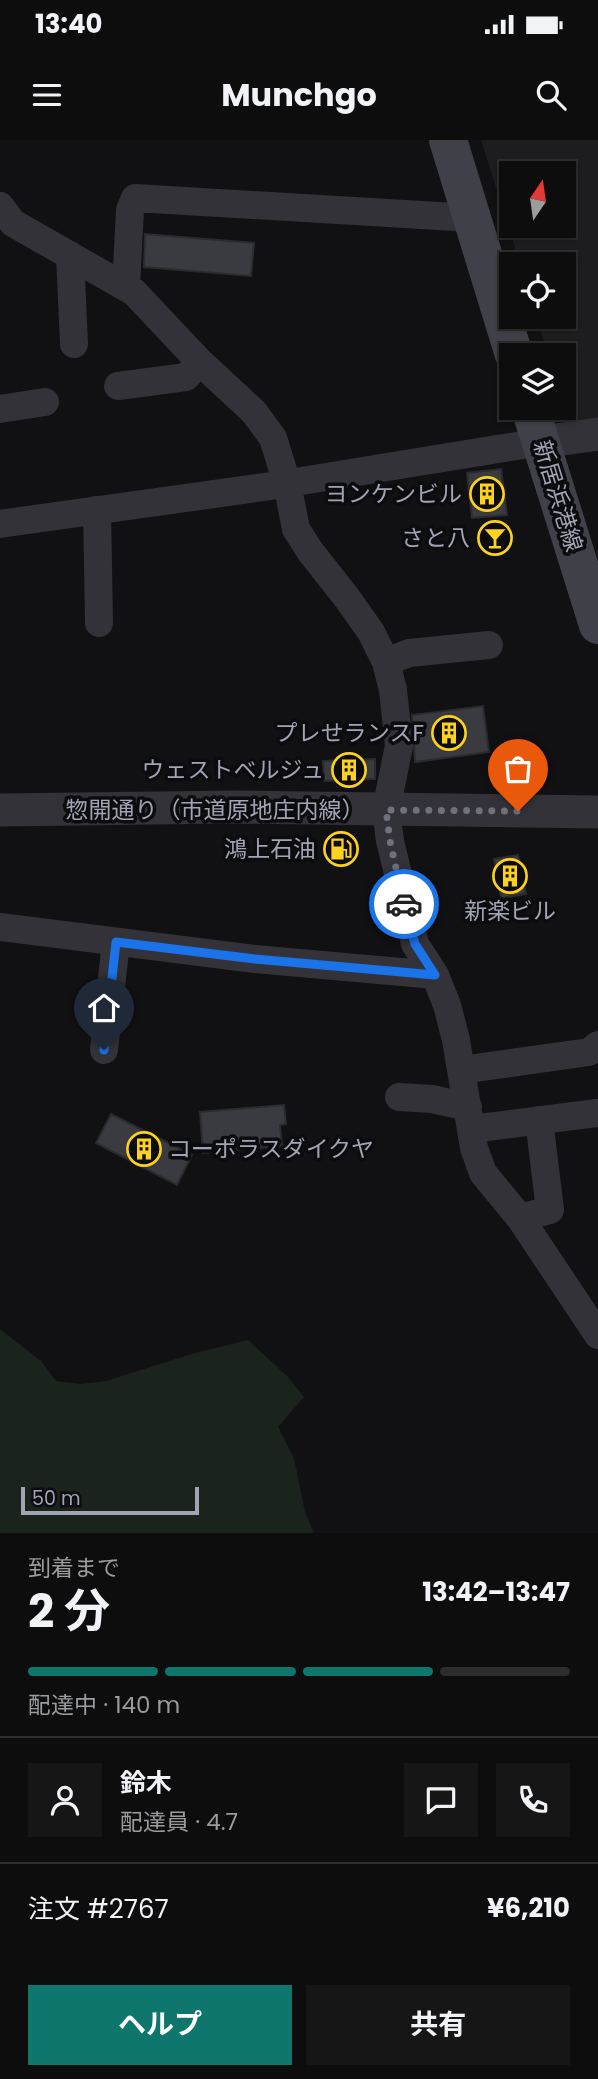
<!DOCTYPE html>
<html lang="ja">
<head>
<meta charset="utf-8">
<style>
	body { margin:0; font-family:Poppins,"Noto Sans JP",sans-serif; background:#161617; color:#f1f3f6; height:100vh; display:flex; flex-direction:column; font-size:26px; white-space:nowrap }
	* { box-sizing:border-box; margin:0 }
	p { font-size:23px; color:#9a9c9e }
	.icon { flex:none; width:38px; height:38px; fill:none; stroke:currentColor; stroke-width:2; stroke-linecap:round; stroke-linejoin:round }
	.map { position:relative; height:1393px; overflow:hidden }
	.details { display:flex; flex-direction:column; background:#0d0d0e; flex:1 }
	.details>* { flex:none }
	.needle { width:46px; rotate:13deg }
	.buttons { position:absolute; left:499px; top:21px; display:grid; gap:14px }
	.buttons a { display:grid; place-items:center; width:77px; height:77px; border-radius:0px; background:#0d0d0e; box-shadow:0 2px 5px #0004,0 0 0 2px #2d2d2e; font-size:35px }
	.scale { position:absolute; left:21px; bottom:18px; width:178px; box-sizing:border-box; padding-left:7px; border:4px solid #a1a4b4; border-top:0; font-size:19px; line-height:24px; white-space:nowrap; color:#a1a4b4; -webkit-text-stroke:5px #0c0c0e; paint-order:stroke }
	.pin { position:absolute; display:grid; place-items:center; width:60px; height:60px; color:#fff; margin:-72px -30px; border-radius:50% 50% 50% 0; rotate:-45deg; box-shadow:0 0 7px #0007 }
	.pin .icon { rotate:45deg }
	.courier { position:absolute; display:grid; place-items:center; width:70px; height:70px; margin:-35px; border:5px solid #1a73e8; border-radius:50%; background:#fff; color:#222; box-shadow:0 2px 9px #0007 }
	.overview em { font-style:normal; font-weight:700 }
	.overview div { display:flex; flex-direction:column-reverse }
	.overview { display:flex; align-items:center; justify-content:space-between; height:119px; padding:0 28px }
	h1 { font-size:46px; font-weight:700; line-height:52px }
	.bar { display:grid; grid-template-columns:repeat(4,1fr); gap:10px 7px; align-content:center; height:84px; padding:0 28px }
	.bar i { height:9px; border-radius:5px; background:#2d2d2e }
	.bar .active { background:#0f766e }
	.bar p { grid-column:span 4 }
	.line { display:flex; align-items:center; gap:18px; padding:0 28px; border-top:2px solid #2d2d2e }
	.line div { flex:1 }
	.round { display:grid; place-items:center; flex:none; width:74px; height:74px; border-radius:0px; background:#161617 }
	.cta { display:flex; gap:14px; margin-top:auto; padding:14px 28px }
	.cta a { flex:1; height:80px; border-radius:0px; background:#0f766e; color:#fff; font-size:28px; font-weight:700; line-height:80px; text-align:center }
	.cta a+a { background:#161617; color:#f1f3f6 }
	.status { display:flex; justify-content:space-between; align-items:center; height:49px; padding:0 35px; background:#0d0d0e; direction:ltr }
	.status svg { height:19px; fill:currentColor }
	header { display:flex; justify-content:space-between; align-items:center; height:91px; padding:0 28px; background:#0d0d0e; font-size:32px; font-weight:700 }
	.map>svg:first-child { display:block }
	.built { fill:#1d1d20; fill-rule:evenodd }
	.green { fill:#1b231d }
	.building { fill:#3a3b40; stroke:#2b2b2f; stroke-width:2 }
	.lines { fill:none; stroke-linecap:round; stroke-linejoin:round }
	.minor { stroke:#323238; stroke-width:28 }
	.tertiary { stroke:#323238; stroke-width:33 }
	.secondary { stroke:#404148; stroke-width:38 }
	.done { stroke:#6f717c; stroke-width:7; stroke-dasharray:0 12.6 }
	.route { stroke:#1a73e8; stroke-width:9 }
	.labels { text-anchor:middle; stroke-width:7; stroke-linejoin:round; paint-order:stroke }
	.poi-label { font-size:23px; fill:#a1a4b4; stroke:#0c0c0e; text-anchor:end }
	.street-label { font-size:23px; fill:#a1a4b4; stroke:#0c0c0e }
</style>
</head>
<body>
<div class="status"><b>13:40</b><svg viewBox="0 0 49 12"><path d="M0 12V9h3v3zM5 12V6h3v6zM10 12V3h3v9zM15 12V0h3v12zM26 1h20v11H26zM47 4h2v5h-2z"/></svg></div>
<header><svg class="icon" aria-label="menu" viewBox="0 0 24 24"><path d="M4 6h16M4 12h16M4 18h16"/></svg>Munchgo<svg class="icon" aria-label="search" viewBox="0 0 24 24"><circle cx="10" cy="10" r="6"/><path d="M15 15l6 6"/></svg></header>
<div class="map">
<svg width="598" height="1393" viewBox="0 0 598 1393">
	<rect width="100%" height="100%" fill="#111113"/>
	<path class="built" d="M481 0H598V282L570 286 564 266V215H548L536 177H564V124H520ZM511 33H564V86H511Z"/>
	<path class="green" d="M0 1189 41 1221 56 1241 81 1244 106 1241 195 1213 248 1200 287 1236 304 1257 278 1287 294 1318 305 1372 314 1393H0Z"/>
	<path class="building" d="M145 94 254 103 251 136 144 127Z
		M501 329 507 375 472 378 467 333Z
		M483 566 489 612 415 622 412 575Z
		M375 619V639L324 641 323 621Z
		M518 715 526 754 501 758 494 719Z
		M284 965 286 984 280 985 282 1006 203 1013 200 972Z
		M111 974 192 1015 177 1045 96 1003Z"/>
	<g class="lines">
		<path class="minor" d="M0 66 13 83 134 152 200 222 254 272 273 298 287 343 296 389 310 411 347 458 371 492 386 522 393 550 399 606 386 670 390 701 415 804 435 835 447 865 456 900 474 1008 483 1033 520 1078 598 1195
			M70 115 74 204
			M126 147 130 70 135 58 472 78
			M118 246 186 237 200 222
			M0 269 45 262
			M97 370 99 483
			M0 384 271 346 541 302
			M386 522 409 513 489 505
			M0 787 255 819 435 835
			M104 910 116 802
			M461 930 589 912 598 905
			M399 957 432 959 468 967
			M471 989 597 973
			M520 1078 550 1070 539 980"/>
		<path class="tertiary" d="M541 302 598 294
			M0 670 233 667 598 672"/>
		<path class="secondary" d="M448 0 514 215
			M530 268 598 485"/>
	</g>
	<g class="lines">
		<path class="done" d="M404 764 390 701 386 670 518 671"/>
		<path class="route" d="M104 910 116 802 255 819 435 835 415 804 404 764"/>
	</g>
	<defs>
		<g id="building-ring" transform="scale(1.75)"><circle r="9.5" fill="#0c0c0e" stroke="#fdd21f" stroke-width="1.5"/><path d="M-4-6H4V6H1V3H-1V6H-4ZM-2.5-4.3h1.7v1.8h-1.7ZM.8-4.3h1.7v1.8H.8ZM-2.5-1h1.7V.8h-1.7ZM.8-1h1.7V.8H.8Z" fill="#fdd21f"/></g>
		<g id="bar-ring" transform="scale(1.75)"><circle r="9.5" fill="#0c0c0e" stroke="#fdd21f" stroke-width="1.5"/><path d="M-6-5H6L.8 .8V4.5H3.5V6h-7V4.5H-.8V.8Z" fill="#fdd21f"/></g>
		<g id="fuel-ring" transform="scale(1.75)"><circle r="9.5" fill="#0c0c0e" stroke="#fdd21f" stroke-width="1.5"/><path d="M-5.5-6h7V0h2V4h1.3V-2.5L3-4.5l.8-.8L6-3V5H2.5V1h-1V6h-7ZM-4.2-4.7v3.2H.2V-4.7Z" fill="#fdd21f"/></g>
	</defs>
	<g fill-rule="evenodd">
		<use href="#building-ring" x="487" y="354"/>
		<use href="#bar-ring" x="495" y="398"/>
		<use href="#building-ring" x="449" y="593"/>
		<use href="#building-ring" x="349" y="630"/>
		<use href="#fuel-ring" x="341" y="709"/>
		<use href="#building-ring" x="510" y="736"/>
		<use href="#building-ring" x="144" y="1009"/>
	</g>
	<g class="labels">
		<g class="poi-label">
			<text x="462" y="362">ヨンケンビル</text>
			<text x="470" y="406">さと八</text>
			<text x="424" y="601">プレせランスF</text>
			<text x="324" y="638">ウェストベルジュ</text>
			<text x="316" y="717">鴻上石油</text>
			<text x="510" y="779" text-anchor="middle">新楽ビル</text>
			<text x="168" y="1017" text-anchor="start">コーポラスダイクヤ</text>
		</g>
		<g class="street-label">
			<text transform="translate(558 356) rotate(73)" y="8">新居浜港線</text>
			<text x="215" y="678">惣開通り（市道原地庄内線）</text>
		</g>
	</g>
</svg>
<div class="buttons">
<a><svg class="needle" viewBox="-14 -14 28 28"><path d="M0-13l5 13h-10z" fill="#e53935"/><path d="M0 13l5-13h-10z" fill="#9a9c9e"/></svg></a>
<a><svg class="icon" aria-label="locate" viewBox="0 0 24 24"><circle cx="12" cy="12" r="6"/><path d="M12 2v4M12 18v4M2 12h4M18 12h4"/></svg></a>
<a><svg class="icon" aria-label="layers" viewBox="0 0 24 24"><path d="M12 4l9 5-9 5-9-5zM3 14l9 5 9-5"/></svg></a>
</div>
<div class="scale">50 m</div>
<div class="pin" style="left:518px;top:671px;background:#ea580c"><svg class="icon" aria-label="bag" viewBox="0 0 24 24"><path d="M5 8h14l-1 12H6zM9 8a3 3 0 0 1 6 0"/></svg></div>
<div class="pin" style="left:104px;top:910px;background:#1f2937"><svg class="icon" aria-label="home" viewBox="0 0 24 24"><path d="M3 11l9-7 9 7M6 9v11h12V9"/></svg></div>
<div class="courier" style="left:404px;top:764px"><svg class="icon" aria-label="car" viewBox="0 0 24 24"><path d="M5 17H2v-5l4-1 3-4h7l3 4 3 1v5h-3M9 17h6M6 11h13"/><circle cx="7" cy="17" r="2"/><circle cx="17" cy="17" r="2"/></svg></div>
</div>
<section class="details">
<div class="overview"><div><h1>2 分</h1><p>到着まで</p></div><em>13:42–13:47</em></div>
<div class="bar"><i class="active"></i><i class="active"></i><i class="active"></i><i></i><p>配達中 · 140 m</p></div>
<div class="line" style="height:126px"><a class="round"><svg class="icon" aria-label="person" viewBox="0 0 24 24"><circle cx="12" cy="8" r="4"/><path d="M4 21q1-7 8-7t8 7"/></svg></a><div><b>鈴木</b><p>配達員 · 4.7</p></div><a class="round"><svg class="icon" aria-label="chat" viewBox="0 0 24 24"><path d="M4 5h16v11H9l-5 4z"/></svg></a><a class="round"><svg class="icon" aria-label="phone" viewBox="0 0 24 24"><path d="M5 4h4l2 5-3 2q2 4 5 5l2-3 5 2v4C11 20 4 13 5 4z"/></svg></a></div>
<div class="line" style="height:91px"><div>注文 #2767</div><b>¥6,210</b></div>
<div class="cta"><a>ヘルプ</a><a>共有</a></div>
</section>
</body>
</html>
